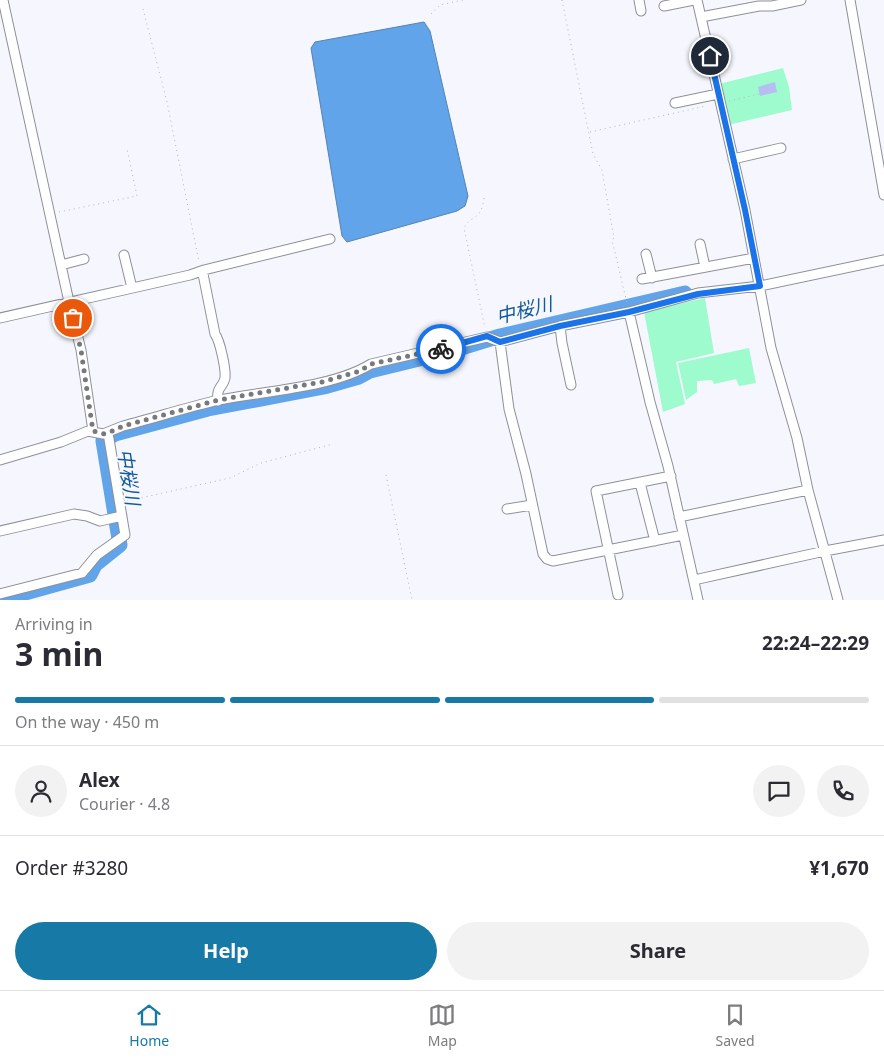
<!DOCTYPE html>
<html lang="en">
<head>
<meta charset="utf-8">
<style>
	body { margin:0; font-family:"Noto Sans","Noto Sans JP",sans-serif; background:#f2f2f3; color:#2b2b33; height:100vh; display:flex; flex-direction:column; font-size:19px; white-space:nowrap }
	* { box-sizing:border-box; margin:0 }
	p { font-size:16px; color:#7c7c81 }
	.icon { flex:none; width:28px; height:28px; fill:none; stroke:currentColor; stroke-width:2; stroke-linecap:round; stroke-linejoin:round }
	.map { position:relative; height:600px; overflow:hidden }
	.side { display:flex; flex-direction:column; background:#fff; flex:1 }
	.side>* { flex:none }
	.pin { position:absolute; display:grid; place-items:center; width:42px; height:42px; color:#fff; margin:-21px; border:2px solid #fff; border-radius:50%; box-shadow:0 1px 5px #0007 }
	.courier { position:absolute; display:grid; place-items:center; width:50px; height:50px; margin:-25px; border:4px solid #1a73e8; border-radius:50%; background:#fff; color:#222; box-shadow:0 1px 6px #0007 }
	.head em { font-style:normal; font-weight:700 }
	.head div { display:flex; flex-direction:column-reverse }
	.head { display:flex; align-items:center; justify-content:space-between; height:85px; padding:0 15px }
	h1 { font-size:32px; font-weight:700; line-height:38px }
	.bar { display:grid; grid-template-columns:repeat(4,1fr); gap:8px 5px; align-content:center; height:60px; padding:0 15px }
	.bar i { height:6px; border-radius:4px; background:#e1e1e2 }
	.bar .on { background:#177aa6 }
	.bar p { grid-column:span 4 }
	.line { display:flex; align-items:center; gap:12px; padding:0 15px; border-top:1px solid #e1e1e2 }
	.line div { flex:1 }
	.round { display:grid; place-items:center; flex:none; width:52px; height:52px; border-radius:26px; background:#f2f2f3 }
	.action { display:flex; gap:10px; margin-top:auto; padding:10px 15px }
	.action a { flex:1; height:58px; border-radius:30px; background:#177aa6; color:#fff; font-size:20px; font-weight:700; line-height:58px; text-align:center }
	.action a+a { background:#f2f2f3; color:#2b2b33 }
	.dock { display:flex; justify-content:space-around; align-items:center; height:70px; border-top:1px solid #e1e1e2; background:#fff; font-size:14px; color:#7c7c81 }
	.dock a { display:grid; justify-items:center; gap:2px }
	.dock .on { color:#177aa6 }
	.map>svg:first-child { display:block }
	.green { fill:#9dfbcd }
	.water { fill:#62a4e9; stroke:#5483b4 }
	.lines { fill:none; stroke-linecap:round; stroke-linejoin:round }
	.river { stroke:#62a4e9; stroke-width:15 }
	.building { fill:#b7bef1 }
	.street-casing { stroke:#8e909a; stroke-width:11 }
	.path { stroke:#b3b4ba; stroke-width:1; stroke-dasharray:1 4; stroke-linecap:butt }
	.street { stroke:#fff; stroke-width:9 }
	.done { stroke:#78797e; stroke-width:5; stroke-dasharray:0 9 }
	.route { stroke:#1a73e8; stroke-width:6 }
	.labels { text-anchor:middle; stroke-width:4; stroke-linejoin:round; paint-order:stroke }
	.water-label { font-size:19px; font-style:italic; fill:#125998; stroke:#f6f7fe }
</style>
</head>
<body>
<div class="map">
<svg width="884" height="600" viewBox="0 0 884 600">
	<rect width="100%" height="100%" fill="#f6f7fe"/>
	<path class="green" d="M783 68 789 87 792 110 728 125 719 84Z
		M705 298 714 353 676 362 685 404 663 412 644 312Z
		M749 348 756 383 739 386 736 379 714 384 712 380 697 381V392L686 400 678 363Z"/>
	<path class="water" d="M424 22 430 31 468 196 465 206 457 211 347 242 342 236 311 48 315 42Z"/>
	<g class="lines">
		<path class="river" d="M0 600 90 575 95 565 120 545 103 441 115 434 208 409 324 387 359 377 370 371 448 352 500 336 685 293"/>
	</g>
	<path class="building" d="M775 82 777 92 760 96 758 87Z"/>
	<g class="lines">
		<g class="street-casing">
			<path id="street" d="M3 0 69 302 81 350 93 431
				M639 0 641 11
				M697 0 745 210 771 348 797 438 808 490 838 600
				M850 0 884 195
				M664 6 694 0
				M701 17 759 6H772L801 0
				M675 103 718 94
				M733 159 781 148
				M700 244 705 267
				M646 254 652 278
				M124 255 132 288
				M61 265 84 259
				M201 271 203 274 215 334C220 341 226 369 225 378 223 388 216 386 218 401
				M642 279 754 258
				M629 312 650 402 668 466 698 600
				M0 318 190 275 204 270 330 239
				M560 326 562 343 571 385
				M500 342 509 409 526 474 543 554 547 559 553 561 683 535
				M0 460 61 442 88 431 103 434 123 426C155 418 187 407 219 400 264 391 332 388 371 364L487 337 500 342 560 326 629 312 698 293 760 286 884 260
				M640 483 655 541
				M507 509 532 505
				M679 517 808 490
				M0 531 74 514 87 516 100 521 122 516
				M694 580 825 551 884 540
				M0 594 82 573 97 555 125 535 108 433
				M618 595 596 491 671 476"/>
		</g>
		<path class="path" d="M562 0 593 154 602 170 614 238 612 240 627 303
			M143 9 167 102 199 262
			M431 14 440 5 463 0
			M729 101 759 94
			M590 132 706 106
			M484 198C481 222 471 214 464 228L485 328
			M59 212 137 196 127 149
			M386 475 412 600
			M127 501 230 478 261 463 333 444"/>
		<use href="#street" class="street"/>
	</g>
	<g class="lines">
		<path class="done" d="M73 318 81 350 93 431 103 434 108 433 123 426 218 400 322 382 360 371 371 364 441 349"/>
		<path class="route" d="M441 349 487 336 500 342 560 326 629 312 698 294 760 286 745 210 710 56"/>
	</g>
	<g class="labels">
		<g class="water-label">
			<text transform="translate(524 310) rotate(-14)" y="7">中桜川</text>
			<text transform="translate(129 477) rotate(81)" y="7">中桜川</text>
		</g>
	</g>
</svg>
<div class="pin" style="left:73px;top:318px;background:#ea580c"><svg class="icon" aria-label="bag" viewBox="0 0 24 24"><path d="M5 8h14l-1 12H6zM9 8a3 3 0 0 1 6 0"/></svg></div>
<div class="pin" style="left:710px;top:56px;background:#1f2937"><svg class="icon" aria-label="home" viewBox="0 0 24 24"><path d="M3 11l9-7 9 7M6 9v11h12V9"/></svg></div>
<div class="courier" style="left:441px;top:349px"><svg class="icon" aria-label="bike" viewBox="0 0 24 24"><circle cx="6" cy="16" r="4"/><circle cx="18" cy="16" r="4"/><path d="M6 16l4-8h5l3 8M10 8l3 8H6M13 5h3"/></svg></div>
</div>
<section class="side">
<div class="head"><div><h1>3 min</h1><p>Arriving in</p></div><em>22:24–22:29</em></div>
<div class="bar"><i class="on"></i><i class="on"></i><i class="on"></i><i></i><p>On the way · 450 m</p></div>
<div class="line" style="height:90px"><a class="round"><svg class="icon" aria-label="person" viewBox="0 0 24 24"><circle cx="12" cy="8" r="4"/><path d="M4 21q1-7 8-7t8 7"/></svg></a><div><b>Alex</b><p>Courier · 4.8</p></div><a class="round"><svg class="icon" aria-label="chat" viewBox="0 0 24 24"><path d="M4 5h16v11H9l-5 4z"/></svg></a><a class="round"><svg class="icon" aria-label="phone" viewBox="0 0 24 24"><path d="M5 4h4l2 5-3 2q2 4 5 5l2-3 5 2v4C11 20 4 13 5 4z"/></svg></a></div>
<div class="line" style="height:65px"><div>Order #3280</div><b>¥1,670</b></div>
<div class="action"><a>Help</a><a>Share</a></div>
</section>
<nav class="dock">
<a class="on"><svg class="icon" aria-label="home" viewBox="0 0 24 24"><path d="M3 11l9-7 9 7M6 9v11h12V9"/></svg>Home</a>
<a><svg class="icon" aria-label="map" viewBox="0 0 24 24"><path d="M3 6l6-2 6 2 6-2v14l-6 2-6-2-6 2zM9 4v14M15 6v14"/></svg>Map</a>
<a><svg class="icon" aria-label="saved" viewBox="0 0 24 24"><path d="M7 4h10v16l-5-4-5 4z"/></svg>Saved</a>
</nav>
</body>
</html>
